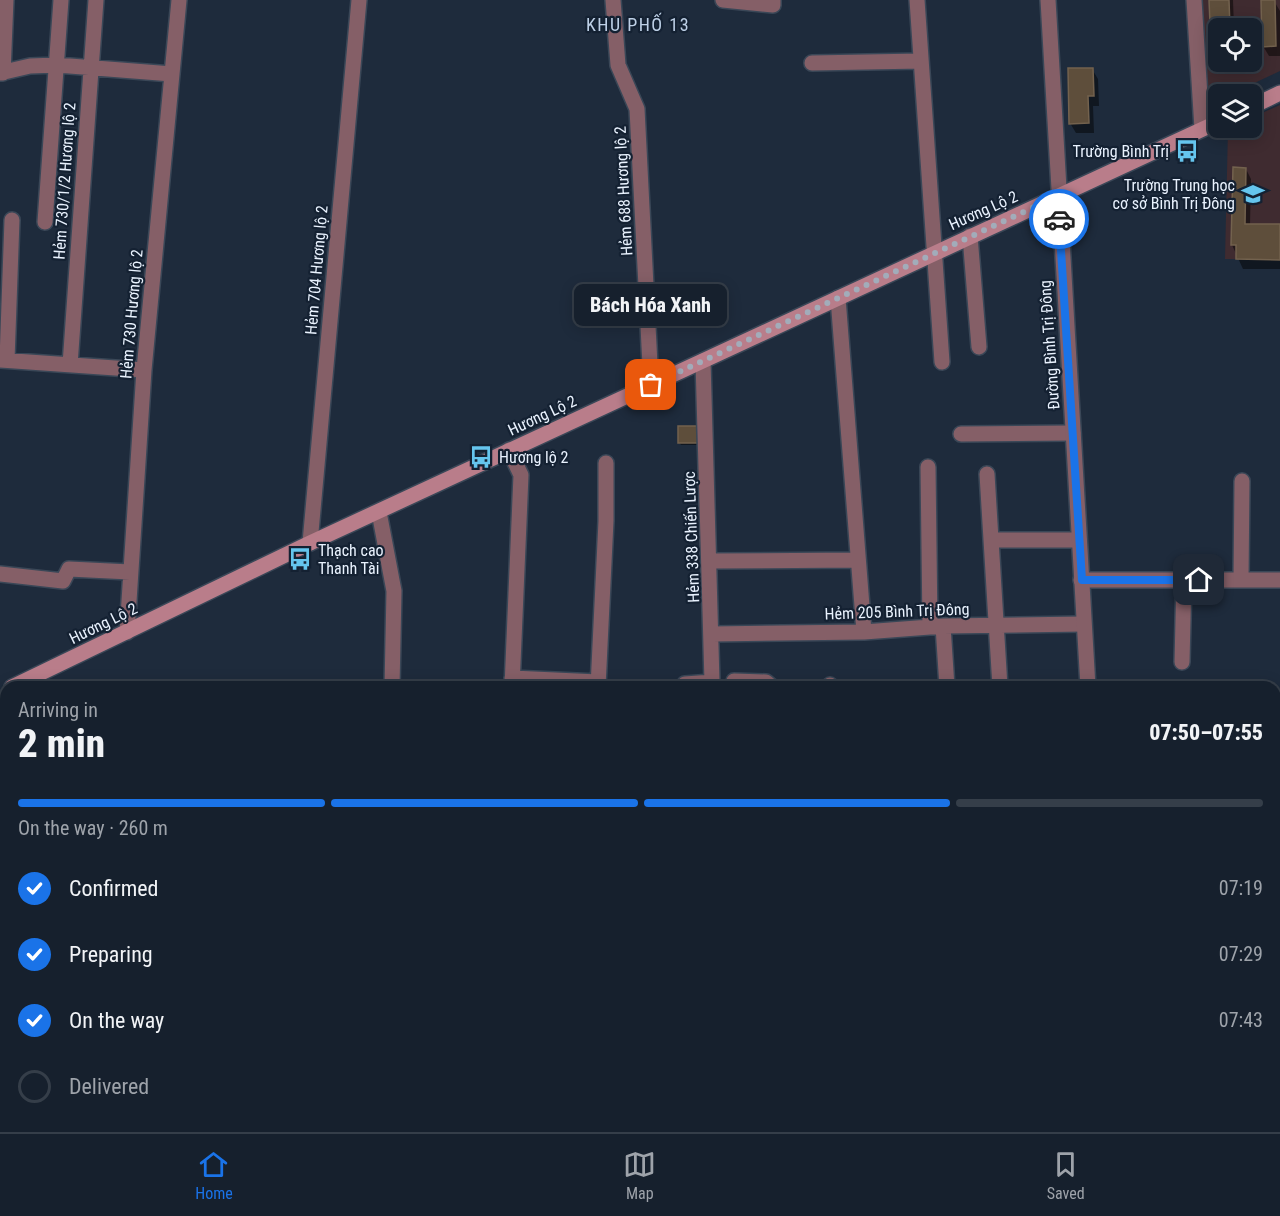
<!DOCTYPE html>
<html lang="en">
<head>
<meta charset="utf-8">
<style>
	body { margin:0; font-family:"Roboto Condensed",sans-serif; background:#232d39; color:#f1f3f6; height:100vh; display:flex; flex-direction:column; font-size:22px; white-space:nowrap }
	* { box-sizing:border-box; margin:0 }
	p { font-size:20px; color:#9ea3aa }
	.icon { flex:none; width:33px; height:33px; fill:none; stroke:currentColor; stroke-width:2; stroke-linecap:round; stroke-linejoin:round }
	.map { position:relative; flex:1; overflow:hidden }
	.details { position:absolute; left:0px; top:681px; width:1281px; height:452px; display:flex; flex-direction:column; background:#16202d; border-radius:18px 18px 0 0; box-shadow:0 3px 15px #0003,0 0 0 2px #353e49 }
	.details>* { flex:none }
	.buttons { position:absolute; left:1208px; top:18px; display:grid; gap:12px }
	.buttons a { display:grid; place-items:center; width:54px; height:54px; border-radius:9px; background:#16202d; box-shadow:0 3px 15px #0003,0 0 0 2px #353e49; font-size:30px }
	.pin { position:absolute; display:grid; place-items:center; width:51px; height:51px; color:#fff; margin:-26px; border-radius:12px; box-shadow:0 3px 9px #0006 }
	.courier { position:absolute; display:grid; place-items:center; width:60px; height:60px; margin:-30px; border:4px solid #1a73e8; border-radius:50%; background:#fff; color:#222; box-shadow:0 2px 8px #0007 }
	.bubble { position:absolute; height:42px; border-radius:9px; background:#16202d; box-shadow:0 3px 15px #0003,0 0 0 2px #353e49; font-size:20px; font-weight:800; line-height:42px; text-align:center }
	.overview em { font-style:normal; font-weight:800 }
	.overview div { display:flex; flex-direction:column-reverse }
	.overview { display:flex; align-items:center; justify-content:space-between; height:102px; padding:0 18px }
	h1 { font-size:39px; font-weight:800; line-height:45px }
	.bar { display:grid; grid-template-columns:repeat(4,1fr); gap:9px 6px; align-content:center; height:72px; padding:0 18px }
	.bar i { height:8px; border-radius:4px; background:#353e49 }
	.bar .on { background:#1a73e8 }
	.bar p { grid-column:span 4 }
	ol { padding:0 18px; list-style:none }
	li { display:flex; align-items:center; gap:18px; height:66px }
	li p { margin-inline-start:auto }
	li .icon { padding:6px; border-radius:50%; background:#1a73e8; color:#fff; stroke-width:4 }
	li:last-child { color:#9ea3aa }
	li i { width:33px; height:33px; border:3px solid #353e49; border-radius:50% }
	.tabs { display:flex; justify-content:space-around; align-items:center; height:84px; border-top:2px solid #353e49; background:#16202d; font-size:16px; color:#9ea3aa }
	.tabs a { display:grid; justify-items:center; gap:3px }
	.tabs .on { color:#1a73e8 }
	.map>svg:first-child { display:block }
	.education { fill:#3f2b30; fill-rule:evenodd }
	.shadow { fill:#0007 }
	.building { fill:#5e4e3b; stroke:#73624e; stroke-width:1.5 }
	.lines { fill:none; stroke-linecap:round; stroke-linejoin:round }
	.minor-casing { stroke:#3a4757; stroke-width:18 }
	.tertiary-casing { stroke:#3a4757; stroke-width:18 }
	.secondary-casing { stroke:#3a4757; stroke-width:18 }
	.minor { stroke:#855f67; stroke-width:15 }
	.tertiary { stroke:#855f67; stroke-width:15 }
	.secondary { stroke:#b97d8a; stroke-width:15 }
	.done { stroke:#a2acba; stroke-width:6; stroke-dasharray:0 10.8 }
	.route { stroke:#1a73e8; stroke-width:8 }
	.labels { text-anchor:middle; stroke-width:4.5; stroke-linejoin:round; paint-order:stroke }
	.poi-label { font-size:16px; fill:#e9f2fe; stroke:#142132; text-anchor:end }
	.street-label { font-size:16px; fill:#e9f2fe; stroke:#142132 }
	.neighbourhood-label { font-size:18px; letter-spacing:1.5px; fill:#bed0e6; stroke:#142132 }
</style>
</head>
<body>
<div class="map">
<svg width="1280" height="1132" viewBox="0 0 1280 1132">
	<rect width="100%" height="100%" fill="#1e2b3c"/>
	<path class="education" d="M1201 0H1280V71L1231 94H1218V100L1206 106ZM1218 28H1251V62H1218Z
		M1280 105V260L1225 259 1228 129 1251 128V118Z
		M6 956V1075L0 1077V957Z"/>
	<path class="shadow" d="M1211 0H1233L1234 28H1218V56L1212 46Z
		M1274 1 1280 11V56H1269L1263 46Z
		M1092 69 1098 79 1099 106H1093L1094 133H1076L1070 123Z
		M1246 169 1251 179 1250 225 1280 226V269H1243L1232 245Z
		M698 428 700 445H681L679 442Z"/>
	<path class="building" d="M1209 0H1229L1230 28H1218V47H1211Z
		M1261 0H1275L1276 46 1262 47Z
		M1068 68H1093L1094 96H1088L1089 123 1069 124Z
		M1233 167 1246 168 1245 224H1280V260L1236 259V245H1231Z
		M678 426H699V443H678Z
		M6 844V878L0 858V846Z"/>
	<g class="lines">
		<g class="minor-casing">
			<path id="minor" d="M613 0 618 65 637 109 651 385
				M723 0 773 5V0
				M917 0 942 362
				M1194 0 1202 129
				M812 63 921 61
				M0 73 30 66 57 65 172 74
				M3 73 6 0
				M45 222 61 0
				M970 236 979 347
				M838 298 864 632
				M0 360 144 370
				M7 360 12 220
				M70 365 96 0
				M961 434 1073 433
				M509 450 521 475 512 687
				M928 467 930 627
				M987 474 1000 687
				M379 512 394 591 392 687
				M992 540H1079
				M310 543 359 0
				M709 561 858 560
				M0 574 63 581 69 569 130 572
				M1081 580H1280
				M1241 580 1242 481
				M943 626 947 687
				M127 632 144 370 179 0
				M712 634 864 632 943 626 1083 624
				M1182 662 1184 579
				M512 678 598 682
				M734 681 766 682 772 687
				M830 685V687
				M598 687 606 521V463
				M684 687 685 684 712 682 703 361
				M1275 781H1280
				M1275 979 1280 980
				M1275 1102 1280 1103
				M144 1126 179 1132
				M306 1126 320 1132
				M527 1126 546 1132
				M661 1126V1132
				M245 1132 247 1126
				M407 1132 409 1126
				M623 1132 624 1126
				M835 1132 836 1126
				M906 1132 907 1126"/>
		</g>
		<g class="tertiary-casing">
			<path id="tertiary" d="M1048 0 1088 687
				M1120 1126V1132"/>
		</g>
		<g class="secondary-casing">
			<path id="secondary" d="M1251 107 1280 93
				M12 687 310 543 1218 122
				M0 1100 6 1122"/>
		</g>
		<use href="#minor" class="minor"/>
		<use href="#tertiary" class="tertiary"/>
		<use href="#secondary" class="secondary"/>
	</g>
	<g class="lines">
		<path class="done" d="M651 385 1058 196 1059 219"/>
		<path class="route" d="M1059 219 1082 580H1199"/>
	</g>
	<defs>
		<g id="bus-bare" transform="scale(1.8)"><path d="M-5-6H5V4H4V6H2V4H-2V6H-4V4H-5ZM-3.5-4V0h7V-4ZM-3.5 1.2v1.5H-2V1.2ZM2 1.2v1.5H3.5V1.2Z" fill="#65c5ee" stroke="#142132" stroke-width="2.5" paint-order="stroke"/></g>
		<g id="school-bare" transform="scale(1.8)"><path d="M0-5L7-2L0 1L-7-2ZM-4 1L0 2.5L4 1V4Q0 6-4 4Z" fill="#65c5ee" stroke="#142132" stroke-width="2.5" paint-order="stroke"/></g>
	</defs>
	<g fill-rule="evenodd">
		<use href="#bus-bare" x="1187" y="151"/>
		<use href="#school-bare" x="1253" y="194"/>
		<use href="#bus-bare" x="481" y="457"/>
		<use href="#bus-bare" x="300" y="559"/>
	</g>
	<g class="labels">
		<g class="poi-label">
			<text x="1169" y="157">Trường Bình Trị</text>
			<text x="1235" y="191">Trường Trung học<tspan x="1235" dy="18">cơ sở Bình Trị Đông</tspan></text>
			<text x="499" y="463" text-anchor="start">Hương lộ 2</text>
			<text x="318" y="556" text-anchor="start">Thạch cao<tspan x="318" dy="18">Thanh Tài</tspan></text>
		</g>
		<g class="street-label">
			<text transform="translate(64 181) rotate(-86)" y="6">Hẻm 730/1/2 Hương lộ 2</text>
			<text transform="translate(623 191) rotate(-93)" y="6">Hẻm 688 Hương lộ 2</text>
			<text transform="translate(983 210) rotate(-24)" y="6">Hương Lộ 2</text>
			<text transform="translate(316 270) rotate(-85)" y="6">Hẻm 704 Hương lộ 2</text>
			<text transform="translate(131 314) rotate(-85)" y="6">Hẻm 730 Hương lộ 2</text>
			<text transform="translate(1049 345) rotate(-94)" y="6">Đường Bình Trị Đông</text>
			<text transform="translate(542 415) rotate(-25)" y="6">Hương Lộ 2</text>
			<text transform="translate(691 537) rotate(-92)" y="6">Hẻm 338 Chiến Lược</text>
			<text transform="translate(897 611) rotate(-2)" y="6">Hẻm 205 Bình Trị Đông</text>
			<text transform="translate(103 623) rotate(-26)" y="6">Hương Lộ 2</text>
		</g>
		<g class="neighbourhood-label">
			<text x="638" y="31">KHU PHỐ 13</text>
		</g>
	</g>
</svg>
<div class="buttons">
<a><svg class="icon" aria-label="locate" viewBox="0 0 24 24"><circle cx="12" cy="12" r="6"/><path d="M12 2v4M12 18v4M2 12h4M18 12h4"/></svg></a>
<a><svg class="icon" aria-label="layers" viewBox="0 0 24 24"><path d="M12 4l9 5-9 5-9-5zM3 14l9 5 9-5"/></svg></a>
</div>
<div class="pin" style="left:651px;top:385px;background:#ea580c"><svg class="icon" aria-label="bag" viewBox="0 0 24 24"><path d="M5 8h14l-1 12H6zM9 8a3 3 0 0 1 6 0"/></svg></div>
<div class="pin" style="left:1199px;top:580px;background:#1f2937"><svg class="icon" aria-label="home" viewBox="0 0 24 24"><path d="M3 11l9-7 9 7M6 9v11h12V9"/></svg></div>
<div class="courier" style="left:1059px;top:219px"><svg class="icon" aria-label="car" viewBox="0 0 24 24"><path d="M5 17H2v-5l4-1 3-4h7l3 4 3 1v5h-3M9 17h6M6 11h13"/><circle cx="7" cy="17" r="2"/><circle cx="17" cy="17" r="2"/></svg></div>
<div class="bubble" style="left:574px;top:284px;width:153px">Bách Hóa Xanh</div>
<section class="details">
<div class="overview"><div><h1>2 min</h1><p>Arriving in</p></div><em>07:50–07:55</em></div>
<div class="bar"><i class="on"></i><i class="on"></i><i class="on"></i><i></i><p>On the way · 260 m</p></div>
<ol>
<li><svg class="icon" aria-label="check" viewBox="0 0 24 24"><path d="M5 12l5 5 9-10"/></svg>Confirmed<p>07:19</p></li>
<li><svg class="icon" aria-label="check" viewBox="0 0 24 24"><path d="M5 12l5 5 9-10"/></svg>Preparing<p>07:29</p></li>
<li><svg class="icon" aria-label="check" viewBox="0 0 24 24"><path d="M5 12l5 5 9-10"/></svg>On the way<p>07:43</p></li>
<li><i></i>Delivered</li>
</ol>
</section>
</div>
<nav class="tabs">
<a class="on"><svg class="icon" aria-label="home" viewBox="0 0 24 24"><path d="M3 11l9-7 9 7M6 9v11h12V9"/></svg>Home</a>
<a><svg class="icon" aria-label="map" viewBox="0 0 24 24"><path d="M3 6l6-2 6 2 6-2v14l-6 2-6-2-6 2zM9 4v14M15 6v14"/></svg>Map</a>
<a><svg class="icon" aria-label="saved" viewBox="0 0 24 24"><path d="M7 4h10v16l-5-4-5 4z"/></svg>Saved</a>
</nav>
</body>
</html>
